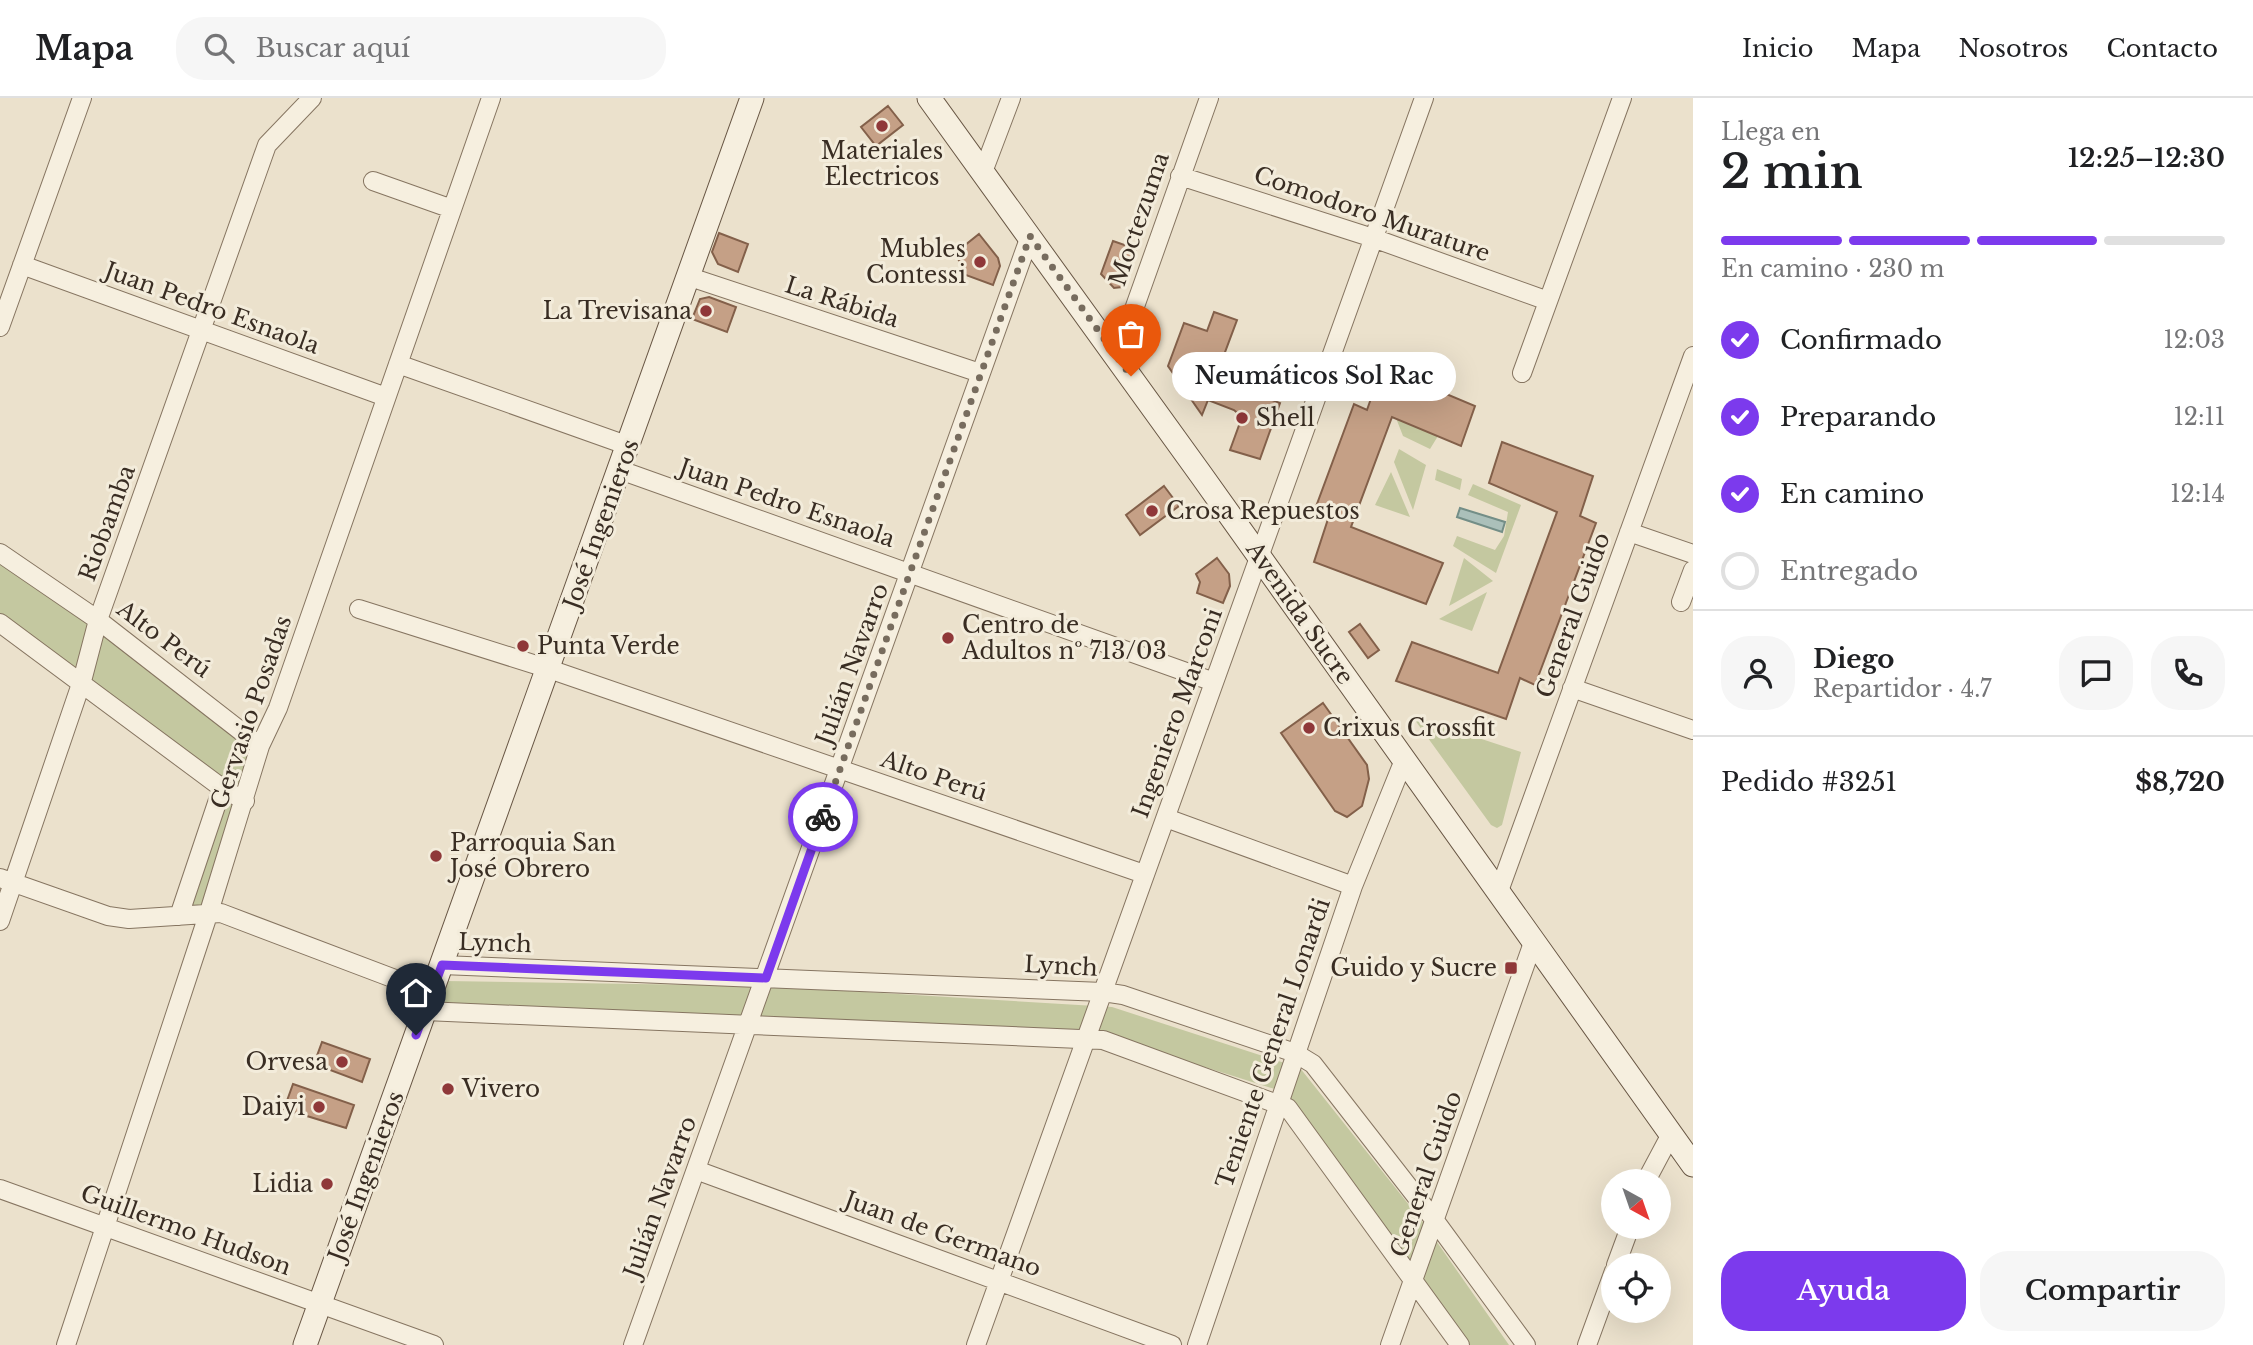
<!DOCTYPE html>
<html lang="es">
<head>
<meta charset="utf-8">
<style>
	body { margin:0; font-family:"Libre Baskerville",serif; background:#f6f6f6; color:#202124; height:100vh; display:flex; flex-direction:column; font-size:26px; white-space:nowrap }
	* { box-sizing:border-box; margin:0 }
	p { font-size:23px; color:#757577 }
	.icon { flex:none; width:38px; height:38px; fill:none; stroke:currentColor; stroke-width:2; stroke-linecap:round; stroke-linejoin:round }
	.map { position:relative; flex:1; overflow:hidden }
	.side { display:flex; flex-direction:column; background:#fff; width:560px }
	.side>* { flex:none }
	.needle { width:46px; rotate:140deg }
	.controls { position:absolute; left:1601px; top:1071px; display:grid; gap:14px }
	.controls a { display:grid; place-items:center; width:70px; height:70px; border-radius:50%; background:#fff; box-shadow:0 7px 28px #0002; font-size:35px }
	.pin { position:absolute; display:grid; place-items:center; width:60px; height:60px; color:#fff; margin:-72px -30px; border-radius:50% 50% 50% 0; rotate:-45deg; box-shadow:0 0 7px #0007 }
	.pin .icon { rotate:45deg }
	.courier { position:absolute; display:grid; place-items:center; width:70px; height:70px; margin:-35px; border:5px solid #7c3aed; border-radius:50%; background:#fff; color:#222; box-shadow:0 2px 9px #0007 }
	.bubble { position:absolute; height:49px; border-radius:24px; background:#fff; box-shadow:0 7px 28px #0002; font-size:23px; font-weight:600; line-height:49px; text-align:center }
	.summary em { font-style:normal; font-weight:600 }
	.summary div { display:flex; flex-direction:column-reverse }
	.summary { display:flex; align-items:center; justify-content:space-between; height:119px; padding:0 28px }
	h1 { font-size:46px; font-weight:600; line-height:52px }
	.bar { display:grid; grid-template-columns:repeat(4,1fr); gap:10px 7px; align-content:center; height:84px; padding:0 28px }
	.bar i { height:9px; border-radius:5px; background:#e0e0e0 }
	.bar .active { background:#7c3aed }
	.bar p { grid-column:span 4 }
	.line { display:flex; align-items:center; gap:18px; padding:0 28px; border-top:2px solid #e0e0e0 }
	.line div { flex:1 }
	.round { display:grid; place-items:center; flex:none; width:74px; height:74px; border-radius:28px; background:#f6f6f6 }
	ol { padding:0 28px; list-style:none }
	li { display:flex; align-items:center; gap:21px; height:77px }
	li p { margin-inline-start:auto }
	li .icon { padding:7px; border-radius:50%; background:#7c3aed; color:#fff; stroke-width:4 }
	li:last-child { color:#757577 }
	li i { width:38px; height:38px; border:4px solid #e0e0e0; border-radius:50% }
	.primary-button { display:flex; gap:14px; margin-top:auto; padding:14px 28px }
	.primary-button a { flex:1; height:80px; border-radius:28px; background:#7c3aed; color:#fff; font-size:28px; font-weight:600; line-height:80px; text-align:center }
	.primary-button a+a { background:#f6f6f6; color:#202124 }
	header { display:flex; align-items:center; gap:42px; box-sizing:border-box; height:98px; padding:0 35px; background:#fff; border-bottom:2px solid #e0e0e0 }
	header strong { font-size:33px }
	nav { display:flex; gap:38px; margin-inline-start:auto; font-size:24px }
	.search { width:490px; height:63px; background:#f6f6f6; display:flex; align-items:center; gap:18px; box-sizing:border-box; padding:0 24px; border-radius:28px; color:#757577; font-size:26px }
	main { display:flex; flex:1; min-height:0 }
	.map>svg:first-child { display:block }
	.green { fill:#c4c8a0 }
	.water { fill:#abc0ba; stroke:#738e87; stroke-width:2 }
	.building { fill:#c5a086; stroke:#83604a; stroke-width:2 }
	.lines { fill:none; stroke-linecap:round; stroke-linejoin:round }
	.street-casing { stroke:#867561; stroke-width:20 }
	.secondary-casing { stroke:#685644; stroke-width:25 }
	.street { stroke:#f6efdf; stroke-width:18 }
	.secondary { stroke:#f6efdf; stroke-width:23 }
	.done { stroke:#776c5e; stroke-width:7; stroke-dasharray:0 12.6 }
	.route { stroke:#7c3aed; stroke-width:9 }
	.poi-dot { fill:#8f3839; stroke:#f3ecdb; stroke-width:2.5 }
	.labels { text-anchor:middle; stroke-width:6; stroke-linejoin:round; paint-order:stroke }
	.poi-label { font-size:23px; fill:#392d23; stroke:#f3ecdb; text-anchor:start }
	.street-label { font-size:23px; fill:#392d23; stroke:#f3ecdb }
</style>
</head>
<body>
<header>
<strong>Mapa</strong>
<div class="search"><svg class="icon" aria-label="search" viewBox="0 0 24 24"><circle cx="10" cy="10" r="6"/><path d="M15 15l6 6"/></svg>Buscar aquí</div>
<nav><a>Inicio</a><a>Mapa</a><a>Nosotros</a><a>Contacto</a></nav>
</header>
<main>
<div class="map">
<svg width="1693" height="1247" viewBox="0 0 1693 1247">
	<rect width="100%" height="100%" fill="#ebe1cc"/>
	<path class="green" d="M1396 320 1438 338 1430 351 1403 338Z
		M1399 351 1426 367 1413 412 1394 364Z
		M1437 371 1462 381 1460 392 1435 382Z
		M1391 374 1410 419 1375 407Z
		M1473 386 1521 407 1496 475 1453 448 1457 438 1495 452 1504 438 1508 414 1468 397Z
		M0 455 260 648 209 814 179 818 221 690 0 525Z
		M1464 460 1493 483 1449 508Z
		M1487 494 1472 533 1439 521Z
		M1412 618 1521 654 1502 727 1497 730 1491 727Z
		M446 883 766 888 1112 909 1300 970 1425 1127 1509 1247H1469L1284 994 1100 936 436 908Z"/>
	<path class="water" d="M1460 410 1505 424 1502 434 1457 419Z"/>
	<path class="building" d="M888 8 903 27 876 48 861 29Z
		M719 135 748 146 738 174 718 166 712 154Z
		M979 136 998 160 1000 168 993 187 963 176 965 170 954 156Z
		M1113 143 1136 151 1122 189 1114 190 1101 176Z
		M709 199 736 209 727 234 692 221 700 201Z
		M1214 214 1237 222 1215 281 1280 305 1260 361 1230 352 1242 319 1234 312 1208 302 1202 317 1168 268 1184 225 1207 233Z
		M1382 269 1475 308 1461 348 1392 319 1351 429 1443 465 1426 506 1314 464 1328 421 1314 414 1354 306 1367 312Z
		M1502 344 1593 378 1580 418 1596 425 1535 587 1520 580 1506 621 1396 583 1412 544 1498 575 1557 414 1489 385Z
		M1164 388 1179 408 1140 437 1126 417Z
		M1217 460 1229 476 1230 488 1223 505 1197 495 1200 484 1196 476Z
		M1360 526 1379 552 1368 560 1349 534Z
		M1323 605 1367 667 1369 681 1362 708 1347 719 1335 713 1281 635Z
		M322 944 370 961 362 984 314 966Z
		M293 986 354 1007 346 1030 284 1011Z"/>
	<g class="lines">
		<g class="street-casing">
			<path id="street" d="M983 74 1011 0
				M1180 78 1373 140 1548 203
				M373 83 452 111
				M22 167 386 299
				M690 179 980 275
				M0 229 82 0
				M1117 259 1209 0
				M398 266 629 348
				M1522 275 1622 0
				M620 372 1214 584
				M1629 434 1693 456
				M0 455 98 522 260 648
				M1681 504 1693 472
				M359 511 549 571 1144 776
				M0 525 222 690 245 703
				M1572 590 1693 632
				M1166 720 1353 788
				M0 780 108 818 129 821 221 815 432 895
				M1499 793 1693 258
				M179 818 222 690
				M0 823 82 583 98 522 267 47 312 0
				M442 867 1103 894 1123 897 1295 955 1313 966 1436 1124 1526 1247
				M425 913 1103 942 1288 1010 1460 1247
				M696 1072 1172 1247
				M1646 1083 1671 1036
				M0 1091 434 1247
				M1616 1167 1630 1129
				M66 1247 209 814 260 648 278 610 491 0
				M633 1247 1030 138
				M976 1247 1424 0
				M1197 1247 1353 788 1404 662
				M1390 1247 1534 842
				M1587 1247 1614 1173"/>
		</g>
		<g class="secondary-casing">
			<path id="secondary" d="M929 0C1186 354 1440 710 1693 1067
				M305 1247 752 0"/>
		</g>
		<use href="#street" class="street"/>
		<use href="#secondary" class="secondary"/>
	</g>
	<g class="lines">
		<path class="done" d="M823 719 1030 138 1131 278"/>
		<path class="route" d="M416 937 442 867 766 880 823 719"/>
	</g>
	<g class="poi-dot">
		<circle cx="882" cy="28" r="7"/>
		<circle cx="980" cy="164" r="7"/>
		<circle cx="706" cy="213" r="7"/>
		<circle cx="1242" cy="320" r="7"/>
		<circle cx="1152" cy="413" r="7"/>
		<circle cx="948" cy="540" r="7"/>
		<circle cx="523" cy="548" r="7"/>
		<circle cx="1309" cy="630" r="7"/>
		<circle cx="436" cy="758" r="7"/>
		<rect x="1504" y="863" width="14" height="14" rx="3.5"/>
		<circle cx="342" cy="964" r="7"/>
		<circle cx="448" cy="991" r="7"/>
		<circle cx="319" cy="1009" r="7"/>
		<circle cx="327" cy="1086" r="7"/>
	</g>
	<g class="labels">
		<g class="poi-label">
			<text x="882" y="61" text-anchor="middle">Materiales<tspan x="882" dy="26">Electricos</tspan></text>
			<text x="966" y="159" text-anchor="end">Mubles<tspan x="966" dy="26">Contessi</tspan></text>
			<text x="692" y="221" text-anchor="end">La Trevisana</text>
			<text x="1256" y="328">Shell</text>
			<text x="1166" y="421">Crosa Repuestos</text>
			<text x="962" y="535">Centro de<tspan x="962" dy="26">Adultos nº 713/03</tspan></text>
			<text x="537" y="556">Punta Verde</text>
			<text x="1323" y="638">Crixus Crossfit</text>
			<text x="450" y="753">Parroquia San<tspan x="450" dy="26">José Obrero</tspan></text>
			<text x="1497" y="878" text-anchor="end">Guido y Sucre</text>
			<text x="328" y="972" text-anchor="end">Orvesa</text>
			<text x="462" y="999">Vivero</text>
			<text x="305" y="1017" text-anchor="end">Daiyi</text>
			<text x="313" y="1094" text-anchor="end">Lidia</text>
		</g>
		<g class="street-label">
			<text transform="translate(1372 116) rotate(19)" y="8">Comodoro Murature</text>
			<text transform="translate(1139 121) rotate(-71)" y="8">Moctezuma</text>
			<text transform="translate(842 204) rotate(18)" y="8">La Rábida</text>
			<text transform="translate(212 210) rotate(20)" y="8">Juan Pedro Esnaola</text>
			<text transform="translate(787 405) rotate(19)" y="8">Juan Pedro Esnaola</text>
			<text transform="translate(107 425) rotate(-70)" y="8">Riobamba</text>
			<text transform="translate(601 426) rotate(-70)" y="8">José Ingenieros</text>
			<text transform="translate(1300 515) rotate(55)" y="8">Avenida Sucre</text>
			<text transform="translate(1573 517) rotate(-70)" y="8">General Guido</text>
			<text transform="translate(164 541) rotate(37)" y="8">Alto Perú</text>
			<text transform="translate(852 566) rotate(-70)" y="8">Julián Navarro</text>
			<text transform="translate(251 614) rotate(-71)" y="8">Gervasio Posadas</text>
			<text transform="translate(1177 615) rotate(-70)" y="8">Ingeniero Marconi</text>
			<text transform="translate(934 678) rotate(19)" y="8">Alto Perú</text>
			<text transform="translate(495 845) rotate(2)" y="8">Lynch</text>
			<text transform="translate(1061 868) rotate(3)" y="8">Lynch</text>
			<text transform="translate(1273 945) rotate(-71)" y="8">Teniente General Lonardi</text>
			<text transform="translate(1426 1076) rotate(-71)" y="8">General Guido</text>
			<text transform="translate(366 1078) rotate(-70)" y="8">José Ingenieros</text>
			<text transform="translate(660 1099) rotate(-70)" y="8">Julián Navarro</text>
			<text transform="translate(186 1132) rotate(20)" y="8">Guillermo Hudson</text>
			<text transform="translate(943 1136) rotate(20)" y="8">Juan de Germano</text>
		</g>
	</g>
</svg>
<div class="controls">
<a><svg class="needle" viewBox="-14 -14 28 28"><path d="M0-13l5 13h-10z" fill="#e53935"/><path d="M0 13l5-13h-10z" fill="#757577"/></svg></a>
<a><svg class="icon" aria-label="locate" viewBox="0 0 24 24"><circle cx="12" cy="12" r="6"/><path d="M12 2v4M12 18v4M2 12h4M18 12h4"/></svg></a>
</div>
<div class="pin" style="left:1131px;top:278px;background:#ea580c"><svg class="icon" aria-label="bag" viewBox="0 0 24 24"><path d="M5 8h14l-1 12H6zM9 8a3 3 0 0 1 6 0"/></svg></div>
<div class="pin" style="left:416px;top:937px;background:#1f2937"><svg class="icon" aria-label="home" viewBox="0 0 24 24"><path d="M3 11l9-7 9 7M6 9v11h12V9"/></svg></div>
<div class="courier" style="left:823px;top:719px"><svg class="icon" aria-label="bike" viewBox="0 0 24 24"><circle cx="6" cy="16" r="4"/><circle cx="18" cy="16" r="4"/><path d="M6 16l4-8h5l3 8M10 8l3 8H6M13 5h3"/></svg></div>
<div class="bubble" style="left:1172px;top:254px;width:284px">Neumáticos Sol Rac</div>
</div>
<section class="side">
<div class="summary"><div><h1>2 min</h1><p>Llega en</p></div><em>12:25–12:30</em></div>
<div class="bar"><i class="active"></i><i class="active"></i><i class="active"></i><i></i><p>En camino · 230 m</p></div>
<ol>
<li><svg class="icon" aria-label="check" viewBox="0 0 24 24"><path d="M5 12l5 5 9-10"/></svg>Confirmado<p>12:03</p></li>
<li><svg class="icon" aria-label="check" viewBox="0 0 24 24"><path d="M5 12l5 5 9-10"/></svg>Preparando<p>12:11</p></li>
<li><svg class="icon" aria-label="check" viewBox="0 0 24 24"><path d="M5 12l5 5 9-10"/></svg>En camino<p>12:14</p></li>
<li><i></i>Entregado</li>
</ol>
<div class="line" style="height:126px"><a class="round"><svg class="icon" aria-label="person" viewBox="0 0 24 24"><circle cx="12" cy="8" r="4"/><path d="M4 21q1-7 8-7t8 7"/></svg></a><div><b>Diego</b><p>Repartidor · 4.7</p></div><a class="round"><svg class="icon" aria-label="chat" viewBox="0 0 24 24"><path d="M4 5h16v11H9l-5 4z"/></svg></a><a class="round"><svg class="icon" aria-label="phone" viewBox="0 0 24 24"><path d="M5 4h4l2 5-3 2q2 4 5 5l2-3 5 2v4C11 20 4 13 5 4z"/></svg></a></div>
<div class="line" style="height:91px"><div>Pedido #3251</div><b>$8,720</b></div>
<div class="primary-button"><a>Ayuda</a><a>Compartir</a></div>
</section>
</main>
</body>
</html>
